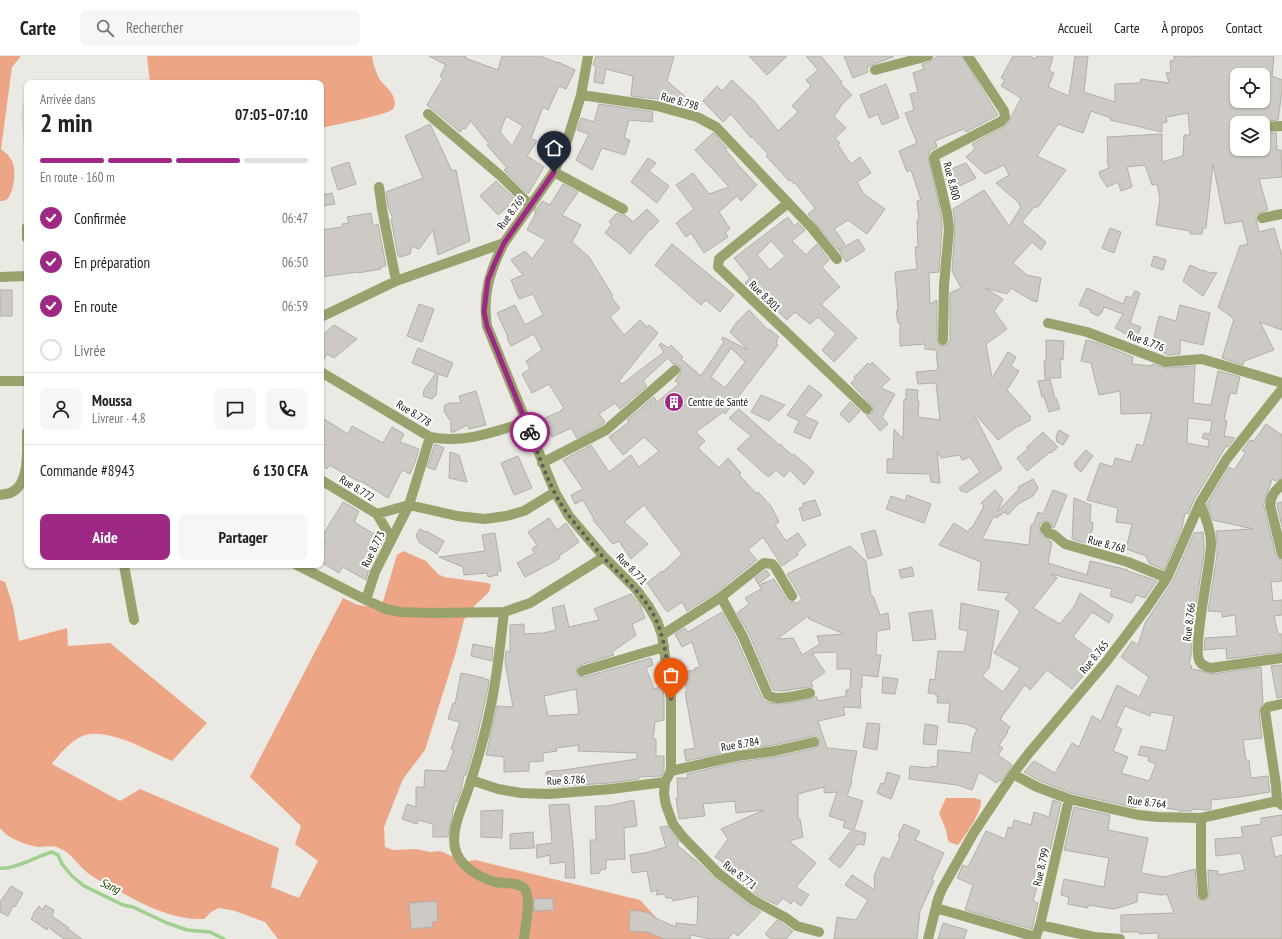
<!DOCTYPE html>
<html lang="fr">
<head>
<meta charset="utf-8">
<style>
	body { margin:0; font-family:"PT Sans Narrow",sans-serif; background:#f6f6f6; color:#202124; height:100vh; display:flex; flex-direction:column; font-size:15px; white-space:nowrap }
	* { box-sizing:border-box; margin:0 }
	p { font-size:13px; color:#757577 }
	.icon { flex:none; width:22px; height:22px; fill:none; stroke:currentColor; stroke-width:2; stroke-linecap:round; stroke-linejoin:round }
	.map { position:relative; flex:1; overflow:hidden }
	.drawer { position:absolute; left:24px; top:24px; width:300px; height:488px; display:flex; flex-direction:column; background:#fff; border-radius:8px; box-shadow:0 1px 3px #0004 }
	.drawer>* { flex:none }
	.controls { position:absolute; left:1230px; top:12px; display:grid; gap:8px }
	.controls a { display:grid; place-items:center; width:40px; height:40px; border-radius:8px; background:#fff; box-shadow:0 1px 3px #0004; font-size:20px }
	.pin { position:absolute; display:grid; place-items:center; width:34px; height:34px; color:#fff; margin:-41px -17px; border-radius:50% 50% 50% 0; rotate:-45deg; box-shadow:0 0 4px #0007 }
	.pin .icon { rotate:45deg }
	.courier { position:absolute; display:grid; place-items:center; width:40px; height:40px; margin:-20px; border:3px solid #9d2985; border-radius:50%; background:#fff; color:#222; box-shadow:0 1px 5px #0007 }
	.head em { font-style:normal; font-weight:700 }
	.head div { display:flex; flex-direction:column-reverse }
	.head { display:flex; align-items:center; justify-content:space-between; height:68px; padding:0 16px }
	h1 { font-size:26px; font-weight:700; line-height:30px }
	.bar { display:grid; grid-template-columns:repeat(4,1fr); gap:6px 4px; align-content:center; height:48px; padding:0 16px }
	.bar i { height:5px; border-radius:3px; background:#e0e0e0 }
	.bar .active { background:#9d2985 }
	.bar p { grid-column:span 4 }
	.line { display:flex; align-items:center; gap:10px; padding:0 16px; border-top:1px solid #e0e0e0 }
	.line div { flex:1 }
	.round { display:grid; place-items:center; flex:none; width:42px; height:42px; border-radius:8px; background:#f6f6f6 }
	ol { padding:0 16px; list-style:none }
	li { display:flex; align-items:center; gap:12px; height:44px }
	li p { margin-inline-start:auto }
	li .icon { padding:4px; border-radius:50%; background:#9d2985; color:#fff; stroke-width:4 }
	li:last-child { color:#757577 }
	li i { width:22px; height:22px; border:2px solid #e0e0e0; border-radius:50% }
	.action { display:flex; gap:8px; margin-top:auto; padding:8px 16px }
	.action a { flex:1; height:46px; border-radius:8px; background:#9d2985; color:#fff; font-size:16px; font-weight:700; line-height:46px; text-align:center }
	.action a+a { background:#f6f6f6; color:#202124 }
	header { display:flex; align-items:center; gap:24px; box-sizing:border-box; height:56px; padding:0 20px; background:#fff; border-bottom:1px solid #e0e0e0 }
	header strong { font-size:19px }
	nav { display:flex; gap:22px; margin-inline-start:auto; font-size:14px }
	.search { width:280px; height:36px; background:#f6f6f6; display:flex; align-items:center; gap:10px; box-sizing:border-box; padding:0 14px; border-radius:8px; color:#757577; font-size:15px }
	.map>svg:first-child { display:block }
	.built { fill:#e0dccf }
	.green { fill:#eca685 }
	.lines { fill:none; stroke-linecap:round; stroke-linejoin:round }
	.stream { stroke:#9ed18e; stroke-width:3.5 }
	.building { fill:#cdc9c4; stroke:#b2aea9; fill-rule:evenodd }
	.minor { stroke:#99a26c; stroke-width:10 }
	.done { stroke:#5d5c59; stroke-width:4; stroke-dasharray:0 7.2 }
	.route { stroke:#9d2985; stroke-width:5 }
	.labels { text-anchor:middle; stroke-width:4; stroke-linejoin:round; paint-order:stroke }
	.street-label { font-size:11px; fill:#11100e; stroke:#fff }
	.poi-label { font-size:11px; fill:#11100e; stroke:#fff; text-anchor:start }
	.water-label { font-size:12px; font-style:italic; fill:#184701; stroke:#fff }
</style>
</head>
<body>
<header>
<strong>Carte</strong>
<div class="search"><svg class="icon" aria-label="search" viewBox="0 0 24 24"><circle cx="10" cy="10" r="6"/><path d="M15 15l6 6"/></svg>Rechercher</div>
<nav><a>Accueil</a><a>Carte</a><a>À propos</a><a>Contact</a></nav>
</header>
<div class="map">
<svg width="1282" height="883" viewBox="0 0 1282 883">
	<rect width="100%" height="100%" fill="#ebe9e3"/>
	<path class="built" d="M25 41H27V128L21 57Z"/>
	<path class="green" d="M0 0H21L12 11 1 93C7 98 11 101 13 108 16 115 14 139 6 144 4 145 2 145 0 145Z
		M147 0H372C373 8 376 17 380 24 383 28 387 31 390 35 394 40 397 48 393 53 388 59 333 69 321 72V27H150Z
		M403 495 426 505 438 518 444 521 488 527 491 529 489 536 469 555 464 564 455 599 425 694 403 723 384 771 385 791 393 794 416 793 430 796 440 795 454 801 458 807 475 804 640 844 676 883H278L265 866 235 855 219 852 211 856 204 863C172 864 143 849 116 833 107 828 97 824 89 818 78 810 72 797 59 792 53 789 45 791 38 791 26 789 7 782 0 772V524L5 526 13 550 19 585 67 572 68 590 110 587 207 667 172 705C148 695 117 676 90 678 76 679 60 697 52 708L120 745 140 733 279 792 271 831 299 842 318 805 295 788 301 770 250 721 343 542 358 549 381 552 397 499Z
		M946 742H974L981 744C982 757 965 779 958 789L949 786 948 784 946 774 939 757Z"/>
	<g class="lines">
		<path class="stream" d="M0 812C11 815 40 799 52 796L58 799 62 808 72 820 84 830 123 849 133 851 167 867 187 874 210 876 224 883"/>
	</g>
	<path class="building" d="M429 0H466L465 2 498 14 502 0H540L558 7V6L575 14 566 33 559 30 548 54 543 51 531 82 537 85 527 100 544 111 528 138 504 114 507 112 487 89 489 88 471 65 465 73 463 72 460 76 427 49 443 22 440 20 446 9ZM506 60 523 70 512 90 500 76Z
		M596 0H674L667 25 696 50 693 53 688 52 675 43 671 47 666 44 631 40 633 20 606 13 603 28 594 26 596 10 593 9Z
		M749 0H787L767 19Z
		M806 0H821L842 26 840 27 852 39 843 47 834 61 846 72 835 82 840 87 838 89 851 108 860 101 871 117 857 126 864 138 885 153 867 178 848 164 834 173 845 188 838 194 808 158 815 152 795 127 794 128 791 124 789 125 766 100 768 98 752 81 751 82 731 58 723 66 703 45 717 30 722 35 732 24 755 46 778 75 798 56 792 50 811 30 806 24 818 14Z
		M844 0H893V1L867 11 868 16 853 22Z
		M937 0H962L998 59 966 76 964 73 935 85 937 91 930 94V96L928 101 941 158 942 173 939 216 929 217 930 248 937 244V284L939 289 943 290 948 288 950 284V237L961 232 952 215 955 173 953 153 984 134 1009 170 1021 151 1019 149 1020 148 996 127 1009 119 1004 109 985 118 966 101 975 93 972 88 1007 69 1021 42 1001 30 1005 24 1001 22 1013 0H1029L1036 3 1037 0H1053L1049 15 1054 17 1048 31 1069 40 1075 0H1088L1084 36 1115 46V28L1140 27 1141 23 1169 27 1166 17 1171 16 1170 5 1174 4V0H1190V1L1200 0H1274L1272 20 1282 24V35L1278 64 1259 66 1235 65 1237 93H1238L1239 95 1263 93V77H1276L1277 94H1281L1282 121 1259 123 1268 154 1258 157 1256 159V163L1259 176 1274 172 1282 200V274L1260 266 1274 294 1244 305 1243 309 1222 302 1234 263 1218 251 1240 190 1248 188 1242 165 1225 168 1213 108 1206 172H1203L1202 178H1190V175L1156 169 1160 143 1157 128 1152 129 1145 109 1127 111 1132 131 1121 135 1118 126 1107 131 1101 122 1099 116 1109 112 1107 105H1108L1107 81 1162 78V106L1183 100 1184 79H1190L1188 57 1166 61 1167 66 1162 67V76L1110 64 1111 62 1091 55 1083 77 1058 68 1037 100 1066 114 1038 151H1034L1022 166 1046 186 1041 194 1032 186 1013 207 1027 219 1041 222 1037 246 1031 244 1011 232 1007 238 985 232 1003 243 994 255 1007 273 986 288 992 322 1008 296 1016 301 1011 310 1019 315 1007 334 1031 361 1029 362 1031 364 1015 372 998 384 976 359 975 360 1002 413 966 437 964 435 962 436 959 432 980 416 970 401 962 404 960 399 941 402 937 395 940 427 931 426 930 418 887 417V403H893L894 373 903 383 904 343 906 344V333L918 334 917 345H919L918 361 940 364 936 327 918 328 916 316 938 314 936 294 925 293V288L900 290V267H898L896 255H898L895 216 917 213 915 191H918L917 164H919L917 145 921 144 911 114 907 116 899 95 917 87 905 57 914 54 910 38 918 36 913 17 924 13 922 8 930 6ZM1237 19H1263V45H1237Z
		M886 28 899 62 882 69 878 58 869 62 860 39Z
		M599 48 653 56 652 66 629 64 624 82 630 84 625 99 602 92 592 114 576 104 589 78 577 74 581 62 594 66Z
		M430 68 452 115 456 114 470 185 438 199 433 174 419 193 412 190 410 198 400 201 398 200 391 163H393L388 151 386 136 423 122 405 80Z
		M713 77 727 92 725 93 740 111 757 129 741 145 737 140 719 156 730 173 725 176 728 181 704 197 691 177 686 181 676 167 694 153 676 129 693 117 709 138 729 131 695 94Z
		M648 102 656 107 649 115 669 130 657 147 631 126Z
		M349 106 356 128 338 134 331 112Z
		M966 107 976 122 949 135 944 116Z
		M496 125 516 144 498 159 480 140Z
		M563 128 578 136 562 159 581 169 572 186 589 201 613 240 611 241 620 252 610 261 624 279 640 264 647 271 649 269 658 277 619 325 622 328 664 296 659 289 661 287 668 292 671 289 683 301 681 303 701 320 724 286 721 283 723 281 748 294 730 276 736 267 749 254 768 274 769 273 779 281 776 284 778 285 776 287 778 289 725 358 723 356 696 376 705 385 698 392 719 412 728 402 741 417 739 419 757 438 758 436 771 450 779 466 775 469 786 485 798 477 806 489 797 496 798 499 782 510 763 481 748 494 757 504 717 536 687 555 682 546 667 556 647 527 662 515 663 516 682 498 644 449 624 466 648 488 631 503 619 485 613 488 593 464 594 463 583 444 575 448 571 439 583 433 563 404 591 389 609 416 631 399 639 411 659 395 644 381 623 399 609 381 629 366 627 364 654 341 657 346 679 328 675 325 681 316 680 310 677 308H673L668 302 643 325 647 330 620 353 615 347 599 358 605 366 602 369 577 382 571 372 552 381 548 372 543 374 538 365 561 355V354L564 352 549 328 532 337 522 318 530 313 526 305 542 294 534 278 511 290 507 282 508 281 497 257 515 249 525 269 543 259 533 238 519 243 511 224 523 219 511 204 525 195 532 203 546 184 527 174 536 157 534 156 542 145 550 149ZM731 292 745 306 725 332 711 321Z
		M332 137 335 148 321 150V139Z
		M647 153 659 165 651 174 650 173 630 198 623 191 605 177 612 168 609 166 617 157 620 159H625L633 166Z
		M371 157 373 170 378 168 386 210 381 211V213L358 217V216L321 221V174L342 171V168L349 167 347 161Z
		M788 161 794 170 798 167 805 174 792 185 806 199 817 188 829 204 822 211 840 231 821 248 857 282 834 306 822 294 836 278 818 261 810 268 795 256 787 264 769 247 767 249 745 227 750 222 734 202ZM771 185 785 200 770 214 757 199Z
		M1110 172 1121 176 1114 197 1102 192Z
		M858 183 865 194 846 206 839 194Z
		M672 188 734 239 720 256 706 244 701 249 655 209Z
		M1154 200 1166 204 1163 214 1151 210Z
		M1190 209 1203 215 1204 214 1209 217 1217 216 1203 240 1183 225Z
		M1087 232 1123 248 1126 240 1131 242 1135 235 1140 237 1130 267 1141 271 1136 283 1115 272 1123 258 1104 251 1101 258H1099L1098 260 1090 256 1091 254 1079 249Z
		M0 234H12V260H0Z
		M419 248 434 253 422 286 407 280Z
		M1180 249 1210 257 1203 289 1180 284V298L1168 299 1154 292 1155 277 1159 260 1176 265Z
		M334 269 357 283 334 302 327 298 321 308V280Z
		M1046 284 1064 285 1063 304 1060 303 1061 322H1045L1044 305H1046Z
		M1086 284 1098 287 1133 301 1132 308 1152 310V308L1167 312 1195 310 1193 347 1211 349 1218 315 1240 321 1236 338 1230 337 1224 364 1227 365 1224 380 1235 382 1228 391 1226 390 1194 444 1188 458 1185 457 1182 472 1164 514 1149 507 1146 500 1126 493 1132 468 1116 466 1118 452 1087 444 1100 407 1113 411 1115 402 1131 406 1137 388 1143 390 1152 357 1121 358 1120 335 1099 339 1091 307 1081 305ZM1188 362 1212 365 1210 378 1204 377 1202 382 1209 384 1208 391 1187 387Z
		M418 292 453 307 447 321 438 318 436 339 432 343 423 340 424 334 436 317 412 307Z
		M872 306 890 323 881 332 895 338 882 361 888 368 880 375 866 359 872 357 873 351 851 327 855 323 854 321 868 307 870 309Z
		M1050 323 1055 343 1056 342 1060 353 1049 356 1044 341H1042L1038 325Z
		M809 329 822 339 804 360 818 366 810 383 794 376 799 365 787 359Z
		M476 335 486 369 469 373 467 369 454 376H451V364L449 363 444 355 445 349 449 347H461L459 340Z
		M761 339 785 349 769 365 751 356Z
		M850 346 860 355 849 367 840 358Z
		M739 353 779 389 780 388 792 399 794 398 814 416 804 429 790 414 784 421 776 414 770 420H767L737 393 751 380 729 362Z
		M321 361 348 378 352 370 383 387 392 371 404 378 400 386 419 393 415 406 410 418 402 414 388 442 361 425 360 426 329 409 327 413 321 409Z
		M1266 368 1282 379V422L1275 425 1272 423 1263 450H1264L1276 500 1278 503 1282 504V525L1271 526 1273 545 1282 544V559L1274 560 1278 578H1282V596L1227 603 1226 592 1204 594 1205 582 1237 580 1235 559 1222 561V556L1208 555 1217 499V488L1216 475 1253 473 1213 464 1207 448 1229 411 1234 414 1246 396 1242 395 1250 384 1254 385Z
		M1059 374 1069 380 1063 389 1057 386 1056 380Z
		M1043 376 1058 391 1051 397 1050 396 1027 415 1017 402 1028 393 1027 391Z
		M435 388 444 392 435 414 427 411Z
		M1086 394 1093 400 1081 416 1075 411V406Z
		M450 396 459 399 467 426 449 422Z
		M518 400 532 432 514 439 501 407Z
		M1033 423 1038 432 1033 440 1018 448 1008 459 1005 456 996 462 994 460 982 483 1029 489 1031 469H1033L1038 456 1043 458 1053 434 1067 439 1054 472H1052L1051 467 1046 465 1042 466 1039 470V474L1043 481 1052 486 1048 507 1087 519 1090 505 1128 514V515L1157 525 1145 542 1136 539 1132 547 1110 540 1112 533 1051 518 1057 522 1033 552 1060 568 1075 549 1080 537 1113 559 1109 567 1092 556 1073 581 1092 595 1078 616 1083 620 1072 633 1047 614 1030 634 1025 629 1000 663 1010 671 1007 675 1008 676 999 689 1003 692 998 699 1012 709 1001 725 999 724 997 727 979 716 972 734 957 729 909 723 910 710 930 712 931 710 937 711 938 694 971 697 973 682 977 673 966 668 948 666 950 647H937L938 640H936V638L928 637 930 623 935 624 938 595 964 596 968 575 959 573 961 547 999 555 989 612 982 620 1003 636 1020 612 994 597 1020 555 1005 543 1009 537 978 534 981 506 939 489 954 467 968 476 970 472H972L984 450 981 447 995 434 1003 443 997 456 1019 433 1018 431Z
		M907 439 931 448 924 467 886 453 891 440 905 445Z
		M1074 442 1091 449 1090 466 1093 467 1092 476H1090L1089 488 1072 483Z
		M815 444 821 459 803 465 799 452 803 451V447Z
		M343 446 359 455 354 466 374 478 375 476 382 480 384 483 369 513 366 524 343 511 339 517 321 506V495L326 485 321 482Z
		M1282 446V471L1277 449V447Z
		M549 462 557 474 566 467 579 486 559 500 560 502 552 507 525 521 517 507 535 497 532 493 537 489 528 476Z
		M420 473 425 476 426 475 444 485 437 498 419 486 416 479Z
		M875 474 882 499 868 503 861 478Z
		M1203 476 1204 488V498L1193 568 1191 599 1189 609 1192 610 1191 613 1198 614 1212 618 1261 611 1263 647 1259 656 1262 682 1243 684 1246 704H1249L1251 722 1268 720 1270 736 1239 741 1211 744V753L1208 754 1192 753V755H1179V754L1136 748V752L1071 737 1040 725 1024 716 1034 705 1055 717 1072 687 1079 691 1092 660 1101 665 1117 629 1139 641 1149 621 1121 601 1132 585 1138 589 1145 567 1173 525 1194 477ZM1125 650 1150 660 1151 656 1174 660 1166 695 1141 690 1138 699 1149 701 1148 705 1156 708 1149 725 1121 717 1128 701 1113 695 1122 673 1116 670Z
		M495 477 501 515H497L498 519 488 521 487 517 464 519 463 511 439 501 485 495 482 479Z
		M850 490 866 505 871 540H873L880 559 888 557 890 573 877 575 876 599H881L878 621 862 619V632H860L861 652 843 651 845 659 818 665 827 692 857 695 851 725 852 726 847 740 863 745 854 774 866 777 864 789 858 788 840 812 829 803 852 774 843 771 845 765 829 760 837 736 824 737V731L798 738V763H800L803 781 789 785 816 807 796 831 809 839 801 850 793 844 791 848 783 842 777 849 757 839 741 827 746 821 715 801 728 783 721 773 764 754 736 757 735 745 703 748 705 760 679 763 676 742H678L677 722H688L687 718 738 706 776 701 815 692 820 688V684L816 680H813L774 689 736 694 686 705 684 694 695 692 685 636H687L683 616 695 614V612L700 611 692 586 682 591 675 578 685 572 688 576 722 556 737 584 762 642 765 645 770 647 783 648 811 643 816 640 818 645 846 640V634H850L851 613H837V596L812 597 825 616 811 626 813 631H809L782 635 773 634 749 578 737 557 749 548 745 542 761 533 759 529 774 523 787 544 789 546H795L796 548 802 543 787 518ZM808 560 809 563 844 578 817 580 820 588 802 599 793 582 777 583Z
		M912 511 914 520 901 522 899 514Z
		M766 514 770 519 758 528 755 522Z
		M631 538 640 549 645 562 632 568 636 579 612 596 614 599 580 609 577 611 576 616 578 620 584 621 651 602 653 609 646 612 654 633 663 630 664 643V664L655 666 653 683H656V700H664V715L661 720 639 721V723L610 727 547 731 546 716 556 714 557 715 637 703V697L578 695 579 689 556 692 557 695 543 697V705L529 706V715L504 716V701L486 699 497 650 513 651 505 606 506 595 510 596V569L524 568V578L543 577 556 574 552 552 564 549 569 571 599 564 594 553ZM576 633 579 658 548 660 544 640Z
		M932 554 936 583 913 585 909 557Z
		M473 588 493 592 492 605 471 600Z
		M1282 609V641L1277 642 1271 610Z
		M461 617 484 622V623L489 624 488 632 476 685 466 719H464L461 735 457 746 455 745 448 781H433V768L418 764 417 768 402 763 407 748 416 751V731H424L425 714 446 715 454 694 451 693 460 666 448 663 453 647 455 648Z
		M883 621 898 623 895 638 882 637Z
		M867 667 880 668 877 694 863 691Z
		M925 668 938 670 936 689 923 688Z
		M887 716 900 720 891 743 877 737 881 727 884 728Z
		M634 744 637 770 624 772 625 803 606 804V813L600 814V817L591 818 590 784H596L595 750H608Z
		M1053 744 1061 747 1048 803 1046 809 1043 808 1033 845 1038 847 1032 873 965 854 973 829 957 822 963 809 968 811 986 775 1005 783 1008 771 1012 772 1014 764 1031 769 1034 756 1049 761Z
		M569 748 573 789 575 822H565L566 806 550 808V799L537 802 536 789 552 787 549 749Z
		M1074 751 1110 759 1108 774 1148 782 1141 817 1164 821 1195 813 1197 840 1198 843 1203 845 1207 844 1209 839 1208 814 1218 815V819L1245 814 1241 797 1216 800 1215 783 1243 781 1241 771 1261 768V762L1282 759V779L1271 781 1275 801 1282 799V883H1158V877L1139 878V876H1121V859L1174 857 1167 838 1162 839 1138 836 1137 846 1114 853 1088 849V852L1068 848 1069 841 1061 839 1064 823 1104 831 1109 802 1064 794Z
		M503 754 502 782 481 781V755Z
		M904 768 920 775 915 784 944 797 932 823 934 825 920 855 917 883H834L837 861 856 864 868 844 845 829 852 819 875 834 874 820 882 801 890 804 900 781 898 780Z
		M667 770 679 786 677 789 700 808 713 821 749 849 761 856 738 880 733 876 728 883H711L691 879 690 883H664L647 876 629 875 630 854 646 856 653 859V861L676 871V867L697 869 698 840 673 845 672 842H666L665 838 656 839 658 834 651 836 647 815 632 817 630 799 645 797 666 791 660 771Z
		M533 776 534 792 510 793V778Z
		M11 830 23 837 15 851 13 850 8 860 0 856V846Z
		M553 842 554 854 534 855V843Z
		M437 845 438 865 432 866 433 871 411 873 409 847Z
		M45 849 54 854 52 860 69 872 68 873 82 883H64L48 871 47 874 31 863 34 858H33L39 850 43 854Z
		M777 864 793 875 786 883H771L765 878Z
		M943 867 967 874 964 883H938Z"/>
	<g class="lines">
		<path class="minor" d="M875 14 928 0
			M581 39 657 50 697 61 716 71 812 172 837 203
			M428 58 502 121 531 150
			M1263 71 1282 70
			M554 116 623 153
			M379 131 382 153 396 225
			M788 147 719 203 718 211 867 353
			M1262 162 1282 158
			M27 171V182
			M504 187C490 215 482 238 487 270L555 436 569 460 604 501 636 533 649 551 657 565 662 579 671 643V715L665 726 664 738 666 749 673 768 683 781 718 817 753 844 786 862 797 870 819 876
			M0 221 27 220
			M321 261 396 225 504 187 554 116 568 82 581 39 588 0
			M1048 267 1087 276 1166 306 1202 303 1282 327
			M943 284 944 229 949 173 947 157 934 102 936 99 1002 65 1005 61 1004 55 968 0
			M321 316 430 381C463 388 494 376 526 366
			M0 325H27
			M542 407 606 374 675 314
			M321 424 377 458 391 482
			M1282 428C1275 435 1271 439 1270 449L1282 498
			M0 439C4 438 9 438 12 436 30 427 27 393 27 376
			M1200 447C1205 460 1211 474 1211 488 1211 510 1191 593 1200 606 1203 610 1207 611 1211 612L1282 602
			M377 458 409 449 457 460 485 463 506 460 524 455 555 436
			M1046 471 1045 473 1048 477 1054 479 1065 488 1128 506 1167 522
			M124 509 134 564
			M297 509 366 544 375 516 409 449 430 381
			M721 541 743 581 768 639C776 646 799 639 810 637
			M366 544 386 553 400 556 431 557 504 556
			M662 579 721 541 764 507 772 508 775 511 792 540
			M582 615 664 591
			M671 715 737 700 775 695 814 686
			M1013 718 1037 731 1069 743 1138 759 1158 761 1201 762 1277 745 1282 749
			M471 724 498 733 521 737 549 738 611 733 665 726
			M1277 745 1276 729 1265 655 1268 651 1282 648
			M1201 762V811L1203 839
			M936 852 1036 881
			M1040 869 1094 881 1120 883
			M524 883C525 870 531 846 526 835 521 825 504 828 495 826 479 821 459 810 455 792 451 773 462 752 468 734 476 709 484 684 489 658 497 625 500 590 504 556L530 547 604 501
			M928 883 938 843 942 833 973 778 1013 718 1029 697 1106 606 1146 553 1167 522 1200 447 1226 404 1282 333
			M1035 883 1040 869 1069 743"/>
	</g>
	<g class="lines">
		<path class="done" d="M530 376C541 405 551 437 570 461 581 475 592 488 603 501 622 522 645 538 657 566 667 590 668 617 671 643"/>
		<path class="route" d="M530 376 487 270 484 256 486 239 488 224 494 209 504 187 554 116"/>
	</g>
	<defs>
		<g id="building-disc" transform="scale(1)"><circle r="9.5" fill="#9d2985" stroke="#fff"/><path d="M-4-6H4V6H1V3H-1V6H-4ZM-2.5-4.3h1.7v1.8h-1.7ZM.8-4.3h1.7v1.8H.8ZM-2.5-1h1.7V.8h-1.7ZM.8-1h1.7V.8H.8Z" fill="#fff"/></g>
	</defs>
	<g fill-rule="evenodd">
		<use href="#building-disc" x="674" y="346"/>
	</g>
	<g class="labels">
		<g class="street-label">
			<text transform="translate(680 45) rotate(16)" y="4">Rue 8.798</text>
			<text transform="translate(952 125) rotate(75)" y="4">Rue 8.800</text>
			<text transform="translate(511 156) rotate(-54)" y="4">Rue 8.769</text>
			<text transform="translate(765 240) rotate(44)" y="4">Rue 8.801</text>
			<text transform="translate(1146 285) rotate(21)" y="4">Rue 8.776</text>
			<text transform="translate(414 357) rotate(32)" y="4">Rue 8.778</text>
			<text transform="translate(357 432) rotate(32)" y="4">Rue 8.772</text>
			<text transform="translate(1107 488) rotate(15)" y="4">Rue 8.768</text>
			<text transform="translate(373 493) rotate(-64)" y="4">Rue 8.773</text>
			<text transform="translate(632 513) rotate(46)" y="4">Rue 8.771</text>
			<text transform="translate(1189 566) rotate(-83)" y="4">Rue 8.766</text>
			<text transform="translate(1094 601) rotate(-51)" y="4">Rue 8.765</text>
			<text transform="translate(740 688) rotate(-10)" y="4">Rue 8.784</text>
			<text transform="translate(566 724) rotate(-3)" y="4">Rue 8.786</text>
			<text transform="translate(1147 746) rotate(7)" y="4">Rue 8.764</text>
			<text transform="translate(1041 811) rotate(-77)" y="4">Rue 8.799</text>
			<text transform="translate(740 819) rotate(38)" y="4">Rue 8.771</text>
		</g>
		<g class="poi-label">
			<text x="688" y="350">Centre de Santé</text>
		</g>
		<g class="water-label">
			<text transform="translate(110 830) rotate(24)" y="4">Sang</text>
		</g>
	</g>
</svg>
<div class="controls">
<a><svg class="icon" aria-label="locate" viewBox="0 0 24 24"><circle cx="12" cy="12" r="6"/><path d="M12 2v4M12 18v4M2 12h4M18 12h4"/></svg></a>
<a><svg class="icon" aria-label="layers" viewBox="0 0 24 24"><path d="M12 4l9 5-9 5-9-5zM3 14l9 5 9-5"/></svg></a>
</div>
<div class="pin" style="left:671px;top:643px;background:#ea580c"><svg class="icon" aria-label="bag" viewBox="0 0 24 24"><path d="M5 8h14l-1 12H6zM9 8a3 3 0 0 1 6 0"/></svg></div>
<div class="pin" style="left:554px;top:116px;background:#1f2937"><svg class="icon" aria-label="home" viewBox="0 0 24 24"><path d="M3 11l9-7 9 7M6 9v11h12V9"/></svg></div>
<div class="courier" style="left:530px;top:376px"><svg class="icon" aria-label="bike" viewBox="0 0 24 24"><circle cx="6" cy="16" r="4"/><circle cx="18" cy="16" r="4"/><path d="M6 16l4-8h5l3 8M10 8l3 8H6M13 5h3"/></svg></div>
<section class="drawer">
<div class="head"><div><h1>2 min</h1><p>Arrivée dans</p></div><em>07:05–07:10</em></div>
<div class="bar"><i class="active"></i><i class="active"></i><i class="active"></i><i></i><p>En route · 160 m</p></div>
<ol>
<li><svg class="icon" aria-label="check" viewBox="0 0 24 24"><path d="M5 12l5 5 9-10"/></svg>Confirmée<p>06:47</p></li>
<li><svg class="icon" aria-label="check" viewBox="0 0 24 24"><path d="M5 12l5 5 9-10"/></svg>En préparation<p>06:50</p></li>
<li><svg class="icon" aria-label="check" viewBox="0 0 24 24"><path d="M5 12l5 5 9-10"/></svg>En route<p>06:59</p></li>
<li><i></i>Livrée</li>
</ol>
<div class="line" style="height:72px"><a class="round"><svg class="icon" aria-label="person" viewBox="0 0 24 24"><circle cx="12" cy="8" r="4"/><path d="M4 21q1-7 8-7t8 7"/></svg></a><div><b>Moussa</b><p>Livreur · 4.8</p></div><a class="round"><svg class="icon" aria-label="chat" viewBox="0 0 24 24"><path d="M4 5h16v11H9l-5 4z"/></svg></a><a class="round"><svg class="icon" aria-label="phone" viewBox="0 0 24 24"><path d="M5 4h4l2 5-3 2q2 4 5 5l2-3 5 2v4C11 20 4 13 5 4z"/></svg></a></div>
<div class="line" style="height:52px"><div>Commande #8943</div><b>6 130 CFA</b></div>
<div class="action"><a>Aide</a><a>Partager</a></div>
</section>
</div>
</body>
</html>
